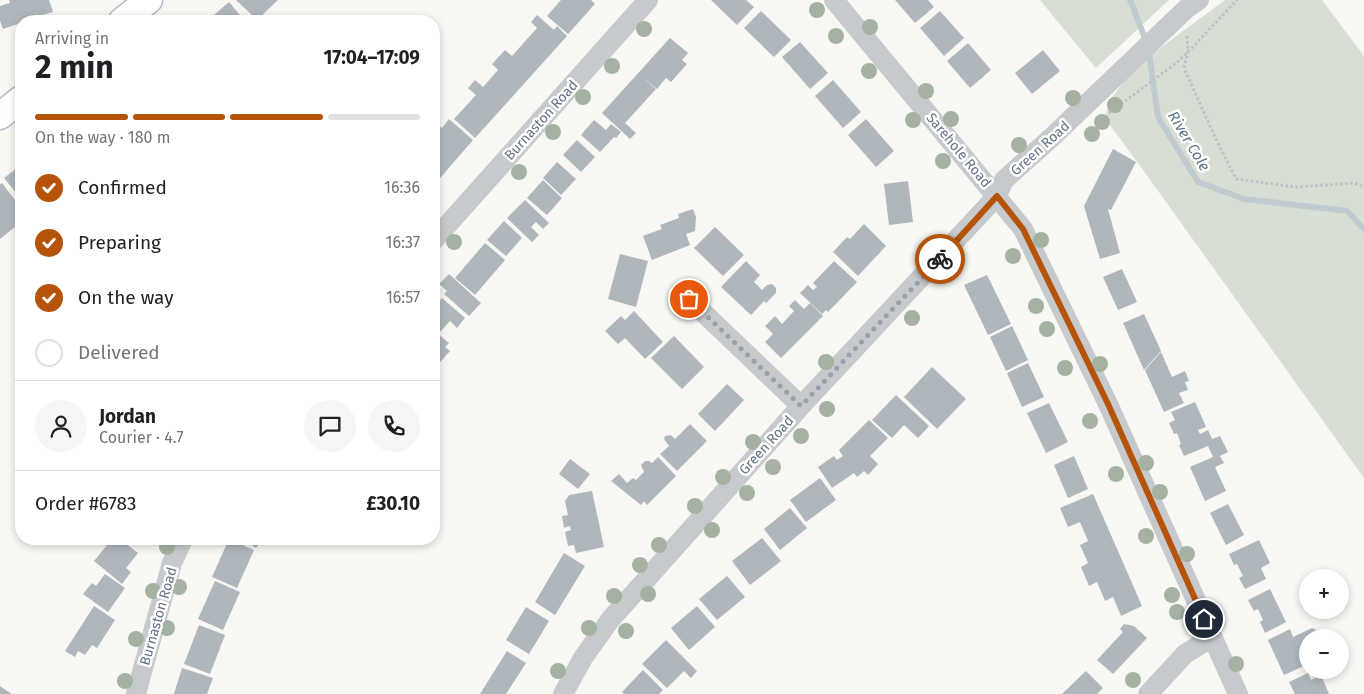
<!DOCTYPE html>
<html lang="en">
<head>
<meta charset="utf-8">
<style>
	body { margin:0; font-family:"Fira Sans",sans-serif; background:#f6f6f6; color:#202124; height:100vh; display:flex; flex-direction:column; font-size:19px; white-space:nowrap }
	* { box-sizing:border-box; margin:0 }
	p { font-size:16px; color:#757577 }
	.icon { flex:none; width:28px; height:28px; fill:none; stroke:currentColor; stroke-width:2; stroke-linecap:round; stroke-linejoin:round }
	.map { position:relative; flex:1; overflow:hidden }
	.sheet { position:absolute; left:15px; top:15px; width:425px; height:530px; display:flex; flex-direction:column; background:#fff; border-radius:20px; box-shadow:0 2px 8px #0003 }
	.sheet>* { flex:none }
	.buttons { position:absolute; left:1299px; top:569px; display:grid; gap:10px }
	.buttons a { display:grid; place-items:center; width:50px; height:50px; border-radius:50%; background:#fff; box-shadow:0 2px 8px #0003; font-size:25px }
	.pin { position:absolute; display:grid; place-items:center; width:42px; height:42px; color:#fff; margin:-21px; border:2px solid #fff; border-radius:50%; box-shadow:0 1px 5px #0007 }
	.courier { position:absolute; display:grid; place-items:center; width:50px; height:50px; margin:-25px; border:4px solid #b45309; border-radius:50%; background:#fff; color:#222; box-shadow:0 1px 6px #0007 }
	.head em { font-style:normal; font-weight:700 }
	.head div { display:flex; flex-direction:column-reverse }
	.head { display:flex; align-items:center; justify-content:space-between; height:85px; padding:0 20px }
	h1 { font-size:32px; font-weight:700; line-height:38px }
	.bar { display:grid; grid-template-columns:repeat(4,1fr); gap:8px 5px; align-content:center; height:60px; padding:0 20px }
	.bar i { height:6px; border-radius:4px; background:#e0e0e0 }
	.bar .active { background:#b45309 }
	.bar p { grid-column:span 4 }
	.line { display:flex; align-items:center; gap:12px; padding:0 20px; border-top:1px solid #e0e0e0 }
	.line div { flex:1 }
	.round { display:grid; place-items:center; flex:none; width:52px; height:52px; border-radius:26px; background:#f6f6f6 }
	ol { padding:0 20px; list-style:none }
	li { display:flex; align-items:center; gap:15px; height:55px }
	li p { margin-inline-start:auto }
	li .icon { padding:5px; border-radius:50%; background:#b45309; color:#fff; stroke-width:4 }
	li:last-child { color:#757577 }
	li i { width:28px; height:28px; border:2px solid #e0e0e0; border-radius:50% }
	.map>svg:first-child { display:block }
	.green { fill:#d7dfd4 }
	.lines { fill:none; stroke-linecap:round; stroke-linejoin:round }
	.stream { stroke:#c0cbd1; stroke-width:6 }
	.building { fill:#afb7bd }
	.major-casing { stroke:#b9bdc1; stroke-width:29 }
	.path { stroke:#bfc1c4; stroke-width:3; stroke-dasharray:2.5 2.5; stroke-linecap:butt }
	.minor { stroke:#c6cacd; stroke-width:20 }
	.major { stroke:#fff; stroke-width:26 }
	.tree { fill:#a5b2a2 }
	.done { stroke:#97a2ad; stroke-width:5; stroke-dasharray:0 9 }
	.route { stroke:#b45309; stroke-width:6 }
	.labels { text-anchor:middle; stroke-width:5; stroke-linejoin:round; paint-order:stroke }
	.street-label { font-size:14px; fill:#637487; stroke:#fff }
	.water-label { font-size:15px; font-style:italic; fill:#5f7683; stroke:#fff }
</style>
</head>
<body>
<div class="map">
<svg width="1364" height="694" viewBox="0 0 1364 694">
	<rect width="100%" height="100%" fill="#f7f7f3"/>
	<path class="green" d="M1040 0H1169L1096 68Z
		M1225 0H1322L1364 56V478L1133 156 1109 124 1104 121 1110 100 1136 66Z"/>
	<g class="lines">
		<path class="stream" d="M1130 0 1148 46 1158 117 1198 182 1244 199 1347 211 1364 229"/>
	</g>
	<path class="building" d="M9 0H49L53 12 21 21V23L3 29 0 21V6L10 3Z
		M236 0H278L257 20Z
		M561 0H591L595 4 568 34 547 16Z
		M711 0H746L754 7 737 25Z
		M895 0H928L934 7 915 23Z
		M229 2 245 21H207L214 15Z
		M761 11 791 40 774 57 744 28Z
		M940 11 964 38 944 56 920 28Z
		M537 15 554 30 557 26 567 36 475 138 454 119 476 95 468 88 475 80 483 87 498 70 492 64 505 50 512 56 537 28 531 22Z
		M670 38 688 53 682 60 687 64 671 82 666 78 657 89 641 76 656 89 625 123 636 133 630 139 602 113Z
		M800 42 828 73 810 89 782 57Z
		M968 43 991 70 970 88 947 61Z
		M1043 50 1060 71 1032 94 1015 73Z
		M833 80 861 112 843 128 815 96Z
		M449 119 473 140 434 185V126H439L442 128Z
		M866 119 894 151 876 167 848 135Z
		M594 120 606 130 611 124 621 132 616 138 614 137 600 152 581 135Z
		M577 140 595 157 581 172 563 155Z
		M1113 149 1136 162 1111 210 1108 209 1120 253 1100 259 1084 206Z
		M557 162 576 179 561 195 543 178Z
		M21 165V199L4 178Z
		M543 180 562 198 547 215 527 198Z
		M908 181 913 222 889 225 884 184Z
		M2 183 21 208V222L0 239V184Z
		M525 200 549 223 543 229 536 222 531 227 539 235 532 242 507 218Z
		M693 209 696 217 695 231 686 234 690 245 652 260 643 236 662 229 660 225 679 218 678 214Z
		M504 221 522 238 506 256 487 240Z
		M864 224 886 246 858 276 833 252 847 237 850 239Z
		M715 227 744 255 723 276 694 248Z
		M485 243 505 260 475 295 455 278Z
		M620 254 648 261 636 307 608 299Z
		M746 261 760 275 754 282 762 290 767 285 772 284 776 288V293L766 303 764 301 751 315 721 287Z
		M834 261 857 282 828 312 826 310 822 314 800 293 808 285 813 290 817 287 813 283Z
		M1122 269 1137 302 1118 310 1103 277Z
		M449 274 481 303 469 316 444 294 447 291 439 284Z
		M987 275 1011 324 988 335 964 285Z
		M442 298 465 318 457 328 450 321 438 334 449 343 445 347 450 351 434 369V307Z
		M795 300 804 309 810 303 823 316 781 358 765 342 773 334 765 326 775 316 782 324 794 311 789 306Z
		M634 311 663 342 645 359 625 338 618 344 605 331 621 316 625 320Z
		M1144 314 1161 351 1144 370 1123 323Z
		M1012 326 1028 360 1006 371 990 337Z
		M674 336 704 367 682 389 651 358Z
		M1161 352 1172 377 1185 371 1189 381 1185 382 1188 390 1179 393 1184 403 1164 412 1145 370Z
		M1028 363 1044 397 1022 407 1007 373Z
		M932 367 966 399 937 429 904 397Z
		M727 384 744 400 715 431 698 414Z
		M896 395 929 426 918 438 904 425 892 438 872 420Z
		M1195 402 1206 427 1198 430 1200 434 1208 430 1212 439 1220 436 1228 452 1220 456 1224 463 1215 467 1226 491 1205 501 1190 467 1213 457 1208 446 1184 456 1179 445 1181 444 1177 433 1174 434 1169 423 1175 420 1171 412Z
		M1049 403 1068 442 1046 453 1027 413Z
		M869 420 888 438 870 456 878 464 868 475 864 471 857 477 854 473 832 488 818 467 834 456 837 460 843 456 839 450Z
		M690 424 707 441 677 471 660 454 669 446 664 439 665 436 671 435 675 439Z
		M1074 456 1088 489 1068 498 1054 465Z
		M658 457 676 476 647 505 644 501 641 505 611 481 619 474 627 483 633 478 636 480 644 472 641 465 645 461H649L652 463Z
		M570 459 590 474 578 489 559 474Z
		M820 478 836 500 806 522 790 500Z
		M592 491 604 547 576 553 574 545 568 546 565 532 571 530 570 526 564 528 562 516 568 515 565 501 569 495Z
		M1093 494 1142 606 1121 616 1113 597 1105 601 1097 582 1089 586 1081 567 1088 563 1080 545 1088 541 1080 522 1068 527 1060 508Z
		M1228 504 1244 535 1226 545 1210 513Z
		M790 508 807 528 780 550 764 529Z
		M762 538 781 561 750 585 732 561Z
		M112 539H120L138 553 126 568 131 572 122 584 94 561Z
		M229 539 254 550 237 588 212 577Z
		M243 539H263L256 548Z
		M1259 540 1270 563 1261 568 1266 579 1245 589 1239 578 1243 576 1237 564 1234 565 1229 554Z
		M564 553 585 566 555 615 535 602Z
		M105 574 125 588 108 612 83 594 92 583 96 586Z
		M727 576 745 597 717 620 699 599Z
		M215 581 240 592 223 630 198 619Z
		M1270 589 1286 622 1265 633 1260 622 1263 620 1258 609 1254 611 1248 600Z
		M94 606 115 620 97 648 92 645 85 655 78 651 75 657 65 651Z
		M697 606 715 627 689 650 671 628Z
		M526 607 549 621 529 654 506 640Z
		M1124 624 1134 626 1147 638 1113 674 1097 660 1123 632 1120 629Z
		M199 625 225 635 210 674 184 664Z
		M1312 628 1318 631 1321 638H1308V655L1303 657 1306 665 1284 675 1268 640 1290 629 1293 637Z
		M666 640 697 671 691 678 684 671 667 688 642 664Z
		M507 651 526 663 506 694H480Z
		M182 668 213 678 207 694H174Z
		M643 670 663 690 659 694H624L622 692Z
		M1086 671 1103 688 1097 694H1062Z
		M1308 673 1311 680 1321 675 1329 694H1295L1289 682Z
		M0 686 4 689 12 694H0Z"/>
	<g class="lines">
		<g class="major-casing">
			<path id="major" d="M122 21 149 0
				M0 116 21 99"/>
		</g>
		<path class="path" d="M1187 36 1188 52 1184 68 1214 135 1236 179 1296 187 1354 183 1364 187
			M1109 113 1175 64 1188 52 1237 0"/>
		<path class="minor" d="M834 0 1023 229 1108 404 1238 694
			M434 240 648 0
			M689 299 801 406
			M136 694 172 563 183 539
			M563 694 583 658 610 620 801 406 997 196 1004 180 1051 138 1186 9 1199 0
			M1148 694 1185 654 1212 637"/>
		<use href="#major" class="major"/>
	</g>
	<g class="tree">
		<circle cx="817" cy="10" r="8"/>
		<circle cx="870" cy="27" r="8"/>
		<circle cx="644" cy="29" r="8"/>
		<circle cx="836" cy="36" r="8"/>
		<circle cx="612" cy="66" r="8"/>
		<circle cx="869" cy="71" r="8"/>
		<circle cx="926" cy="91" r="8"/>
		<circle cx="583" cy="97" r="8"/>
		<circle cx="1073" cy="98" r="8"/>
		<circle cx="1115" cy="105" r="8"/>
		<circle cx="951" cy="119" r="8"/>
		<circle cx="913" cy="120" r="8"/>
		<circle cx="1102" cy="122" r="8"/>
		<circle cx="553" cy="132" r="8"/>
		<circle cx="1092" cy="134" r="8"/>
		<circle cx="1019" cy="145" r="8"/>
		<circle cx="943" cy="161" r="8"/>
		<circle cx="519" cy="172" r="8"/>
		<circle cx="1041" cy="240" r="8"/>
		<circle cx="454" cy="242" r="8"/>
		<circle cx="929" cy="251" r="8"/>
		<circle cx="1013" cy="256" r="8"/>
		<circle cx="1036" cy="306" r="8"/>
		<circle cx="912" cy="318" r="8"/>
		<circle cx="1047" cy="329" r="8"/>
		<circle cx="826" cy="362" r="8"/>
		<circle cx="1100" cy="364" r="8"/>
		<circle cx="1065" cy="368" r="8"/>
		<circle cx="827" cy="409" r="8"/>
		<circle cx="1090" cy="421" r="8"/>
		<circle cx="801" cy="436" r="8"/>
		<circle cx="753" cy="442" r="8"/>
		<circle cx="1146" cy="463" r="8"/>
		<circle cx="773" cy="467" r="8"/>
		<circle cx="1116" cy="474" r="8"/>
		<circle cx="723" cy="477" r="8"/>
		<circle cx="1160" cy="492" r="8"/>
		<circle cx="747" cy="493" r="8"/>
		<circle cx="695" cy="506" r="8"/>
		<circle cx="712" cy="530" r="8"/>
		<circle cx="1146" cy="536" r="8"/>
		<circle cx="659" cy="545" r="8"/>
		<circle cx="167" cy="547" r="8"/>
		<circle cx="1187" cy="554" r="8"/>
		<circle cx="640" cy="565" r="8"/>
		<circle cx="179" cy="587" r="8"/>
		<circle cx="153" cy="591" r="8"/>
		<circle cx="648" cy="594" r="8"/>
		<circle cx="1172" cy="595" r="8"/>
		<circle cx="614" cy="596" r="8"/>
		<circle cx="1177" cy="612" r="8"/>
		<circle cx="167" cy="628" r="8"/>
		<circle cx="589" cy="628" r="8"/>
		<circle cx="626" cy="631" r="8"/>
		<circle cx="136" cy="639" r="8"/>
		<circle cx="1236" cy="664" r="8"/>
		<circle cx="558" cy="671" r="8"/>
		<circle cx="1133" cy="680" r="8"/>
		<circle cx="125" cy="681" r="8"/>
	</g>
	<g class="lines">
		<path class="done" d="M689 299 801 406 940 259"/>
		<path class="route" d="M940 259 997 196 1023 229 1108 404 1204 619"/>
	</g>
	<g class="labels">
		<g class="street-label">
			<text transform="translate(541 120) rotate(-48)" y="5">Burnaston Road</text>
			<text transform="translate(1040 148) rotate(-42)" y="5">Green Road</text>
			<text transform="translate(959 150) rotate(50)" y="5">Sarehole Road</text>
			<text transform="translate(766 445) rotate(-48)" y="5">Green Road</text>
			<text transform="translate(158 616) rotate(-74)" y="5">Burnaston Road</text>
		</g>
		<g class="water-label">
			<text transform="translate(1189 141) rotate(59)" y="5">River Cole</text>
		</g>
	</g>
</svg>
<div class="buttons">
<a>+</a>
<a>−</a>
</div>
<div class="pin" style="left:689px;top:299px;background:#ea580c"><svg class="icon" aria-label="bag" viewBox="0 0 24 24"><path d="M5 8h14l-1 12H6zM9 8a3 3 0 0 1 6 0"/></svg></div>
<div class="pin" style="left:1204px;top:619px;background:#1f2937"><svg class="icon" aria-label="home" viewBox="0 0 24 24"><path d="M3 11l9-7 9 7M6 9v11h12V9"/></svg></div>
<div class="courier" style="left:940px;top:259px"><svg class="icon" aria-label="bike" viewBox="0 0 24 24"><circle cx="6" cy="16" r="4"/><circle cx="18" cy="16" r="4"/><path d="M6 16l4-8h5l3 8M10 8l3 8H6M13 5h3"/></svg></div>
<section class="sheet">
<div class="head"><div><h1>2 min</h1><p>Arriving in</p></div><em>17:04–17:09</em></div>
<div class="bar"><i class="active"></i><i class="active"></i><i class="active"></i><i></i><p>On the way · 180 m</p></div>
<ol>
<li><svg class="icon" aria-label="check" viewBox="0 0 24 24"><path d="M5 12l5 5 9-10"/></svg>Confirmed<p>16:36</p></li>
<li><svg class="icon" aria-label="check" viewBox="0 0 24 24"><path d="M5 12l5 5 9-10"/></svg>Preparing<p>16:37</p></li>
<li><svg class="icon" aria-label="check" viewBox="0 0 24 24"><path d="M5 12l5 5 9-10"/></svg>On the way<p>16:57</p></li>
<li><i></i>Delivered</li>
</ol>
<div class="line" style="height:90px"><a class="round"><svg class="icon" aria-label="person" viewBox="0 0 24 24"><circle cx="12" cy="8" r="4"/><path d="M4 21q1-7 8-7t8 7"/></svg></a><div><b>Jordan</b><p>Courier · 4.7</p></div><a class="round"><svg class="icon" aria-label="chat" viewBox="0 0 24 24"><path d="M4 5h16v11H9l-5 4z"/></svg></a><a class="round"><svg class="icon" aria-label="phone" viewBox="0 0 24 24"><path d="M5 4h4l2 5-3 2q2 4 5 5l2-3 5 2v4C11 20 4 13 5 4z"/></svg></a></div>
<div class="line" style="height:65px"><div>Order #6783</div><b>£30.10</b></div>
</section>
</div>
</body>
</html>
